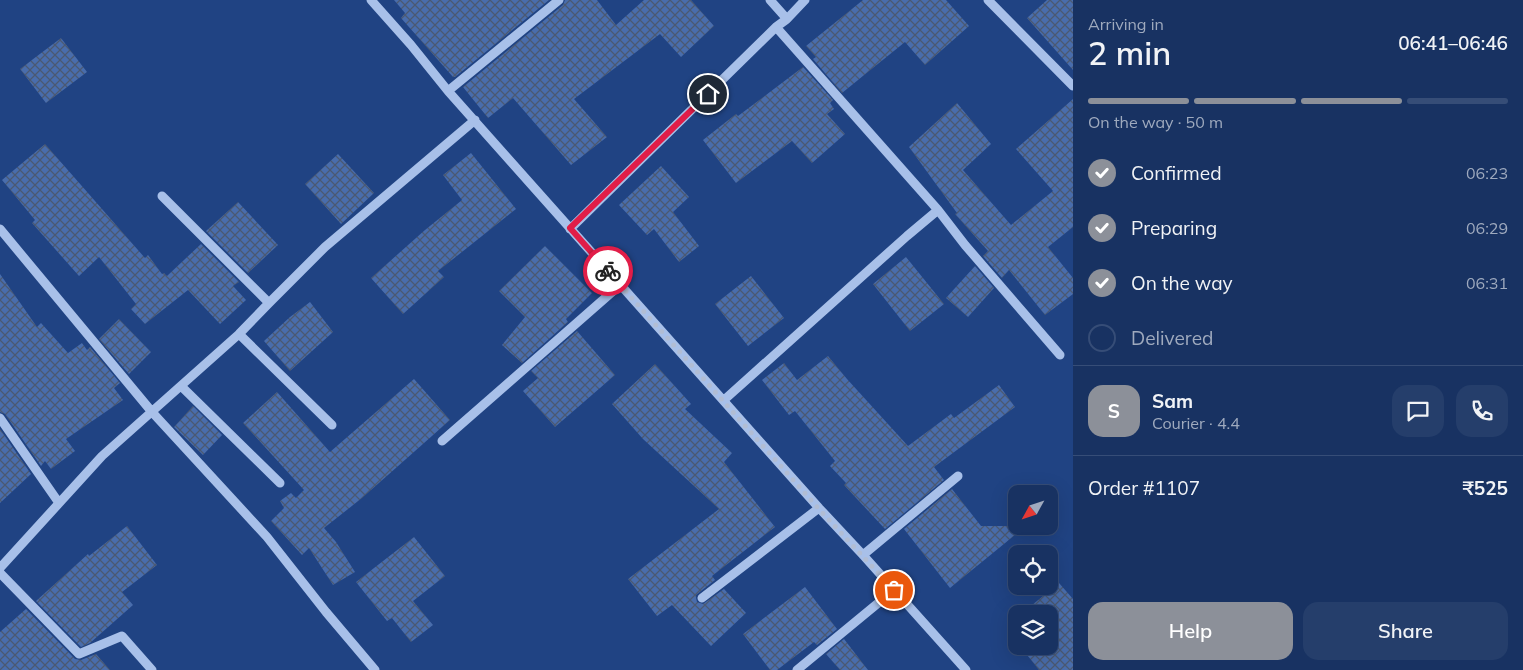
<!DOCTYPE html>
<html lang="en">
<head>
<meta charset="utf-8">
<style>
	body { margin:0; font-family:Mulish,sans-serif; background:#253e6b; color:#f1f3f6; height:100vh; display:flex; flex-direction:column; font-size:19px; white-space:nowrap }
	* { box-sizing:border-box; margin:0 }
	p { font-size:16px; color:#9faabe }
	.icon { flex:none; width:28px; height:28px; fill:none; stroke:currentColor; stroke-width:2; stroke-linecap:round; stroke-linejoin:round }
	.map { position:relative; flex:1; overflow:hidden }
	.sheet { display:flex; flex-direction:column; background:#183262; width:450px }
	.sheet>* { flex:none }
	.needle { width:32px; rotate:230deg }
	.controls { position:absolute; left:1008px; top:485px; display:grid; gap:10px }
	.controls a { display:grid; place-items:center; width:50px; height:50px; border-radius:10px; background:#183262; box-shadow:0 5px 20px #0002,0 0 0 1px #364d77; font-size:25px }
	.pin { position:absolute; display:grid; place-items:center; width:42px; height:42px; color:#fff; margin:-21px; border:2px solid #fff; border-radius:50%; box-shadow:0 1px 5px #0007 }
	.courier { position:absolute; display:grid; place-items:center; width:50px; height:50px; margin:-25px; border:4px solid #e11d48; border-radius:50%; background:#fff; color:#222; box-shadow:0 1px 6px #0007 }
	.headline em { font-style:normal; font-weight:600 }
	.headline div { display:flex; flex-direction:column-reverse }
	.headline { display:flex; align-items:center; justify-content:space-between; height:85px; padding:0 15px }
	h1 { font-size:32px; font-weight:600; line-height:38px }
	.bar { display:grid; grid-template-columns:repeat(4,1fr); gap:8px 5px; align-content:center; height:60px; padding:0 15px }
	.bar i { height:6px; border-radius:4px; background:#364d77 }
	.bar .current { background:#8c9099 }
	.bar p { grid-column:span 4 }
	.line { display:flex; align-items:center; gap:12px; padding:0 15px; border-top:1px solid #364d77 }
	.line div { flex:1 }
	.round { display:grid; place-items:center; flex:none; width:52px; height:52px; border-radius:15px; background:#253e6b }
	ol { padding:0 15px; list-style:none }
	li { display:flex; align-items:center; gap:15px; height:55px }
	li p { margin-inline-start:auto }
	li .icon { padding:5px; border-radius:50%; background:#8c9099; color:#fff; stroke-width:4 }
	li:last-child { color:#9faabe }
	li i { width:28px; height:28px; border:2px solid #364d77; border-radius:50% }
	.primary-button { display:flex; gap:10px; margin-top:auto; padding:10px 15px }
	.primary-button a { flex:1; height:58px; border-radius:15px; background:#8c9099; color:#fff; font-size:20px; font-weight:600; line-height:58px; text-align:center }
	.primary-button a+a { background:#253e6b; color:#f1f3f6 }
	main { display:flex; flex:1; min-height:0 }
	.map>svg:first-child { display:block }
	.building { fill:url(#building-cross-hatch) }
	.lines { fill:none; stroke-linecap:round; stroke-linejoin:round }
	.minor { stroke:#a8c0e9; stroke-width:9 }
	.done { stroke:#b1bdd4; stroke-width:5; stroke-dasharray:0 9 }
	.route { stroke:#e11d48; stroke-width:6 }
</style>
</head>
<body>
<main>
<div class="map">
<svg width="1073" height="670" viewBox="0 0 1073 670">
	<defs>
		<pattern id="building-cross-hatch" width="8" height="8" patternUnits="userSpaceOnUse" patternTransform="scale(1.25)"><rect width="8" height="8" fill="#496dac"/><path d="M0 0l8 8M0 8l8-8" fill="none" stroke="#4b5972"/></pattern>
	</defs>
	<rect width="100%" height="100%" fill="#204383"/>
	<path class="building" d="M394 0H549L455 77H453L401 18 405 13Z
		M565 0H597L616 25 644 0H691L714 26 681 57 660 34 574 99 607 137 571 165 513 98 488 118 463 87 563 5Z
		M863 0H946L969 26 925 65 905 42 842 93 813 59 816 57 806 46Z
		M1047 0H1073V70L1027 18Z
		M61 38 87 72 46 103 20 69Z
		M803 67 833 100 830 103 834 109 827 114 845 134 812 163 792 141 736 183 703 140 736 114 738 116Z
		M1073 99V227L1048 247 1073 278V294L1045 315 1009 270 1002 278 983 256 988 251 955 214 957 213 909 147 957 103 991 144 963 170 1011 225 1053 191 1016 149Z
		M45 144 145 258 148 255 162 274 164 273 167 276 201 244 239 282 233 286 246 300 220 324 188 290 145 324 131 309 136 304 99 257 79 276 32 223 35 220 2 180Z
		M471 153 516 209 438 271 444 277 403 314 371 278 425 230 462 200 443 175Z
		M338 154 374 193 341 224 305 184Z
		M661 166 689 197 673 212 699 246 679 262 654 229 647 235 619 205Z
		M238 202 278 245 248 273 206 231Z
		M545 246 592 293 566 319 568 322 522 363 502 345 525 317 499 291Z
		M906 257 944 304 910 331 873 284Z
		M975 266 994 288 968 317 946 298Z
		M0 274 37 327 41 323 68 353 82 343 87 350 90 347 120 383 114 388 123 400 66 439 75 451 51 469 45 461 41 466 5 414 0 412Z
		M751 276 784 318 748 346 715 304Z
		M310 302 333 332 290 371 264 341 290 317Z
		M119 319 151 352 129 374 99 339Z
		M577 331 615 375 555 427 523 391 538 378 531 371Z
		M828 356 847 379 908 446 951 414 954 418 999 385 1015 407 934 467 944 480 885 529 844 485 846 483 830 466 835 461 795 411 789 415 762 380 784 363 797 380Z
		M655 364 691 404 685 409 732 453 724 462 775 527 712 576 715 580 696 595V598L697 602 703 604 724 589 746 613 711 646 672 605 657 616 628 579 719 509 643 439 612 404Z
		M414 379 450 420 362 498 324 528 336 542 355 572 333 585 309 548 302 555 271 521 284 508 280 501 291 493 296 498 304 490 243 423 277 392 330 452Z
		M193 406 222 435 203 455 174 427Z
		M0 429 31 474 0 503Z
		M952 489 981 526H1026L950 588 904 529Z
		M127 526 157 565 122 592 133 605 90 643 81 647 36 601 88 554 89 556Z
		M414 537 445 576 413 601 433 625 411 642 392 618 387 621 356 582Z
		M1059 583 1073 599V670H1039L1020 646H1049V614H1021Z
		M805 587 837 629 817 645 814 642 777 670H770L743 634Z
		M26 609 75 659 81 660 96 654 110 670H0V632Z
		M1016 617V641L1010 633V623Z
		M844 639 868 670H840L826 654Z"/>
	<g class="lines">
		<path class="minor" d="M371 0 411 45 448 91 819 508 863 555 966 670
			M770 0 787 19
			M988 0 1073 86
			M776 27 938 210 965 245 1060 355
			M448 91 559 0
			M162 196 269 303
			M0 229 152 412 267 537 326 612 375 670
			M570 229 776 27 787 19 805 0
			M239 334 332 425
			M181 386 280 483
			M724 400 907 236 938 210
			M0 418 59 503
			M442 441 620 285
			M863 555 958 476
			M0 568 102 456 239 334 269 303 325 247 475 120
			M0 573 79 654 122 636 152 670
			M702 598 819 508
			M797 670 894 590"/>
	</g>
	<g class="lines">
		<path class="done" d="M608 271 818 508 894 590"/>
		<path class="route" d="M608 271 570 228 708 94"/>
	</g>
</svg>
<div class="controls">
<a><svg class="needle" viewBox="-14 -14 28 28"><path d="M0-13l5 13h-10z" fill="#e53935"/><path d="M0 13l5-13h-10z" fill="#9faabe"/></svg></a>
<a><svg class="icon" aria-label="locate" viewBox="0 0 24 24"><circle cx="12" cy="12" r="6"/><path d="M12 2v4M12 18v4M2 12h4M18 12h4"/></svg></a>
<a><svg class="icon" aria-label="layers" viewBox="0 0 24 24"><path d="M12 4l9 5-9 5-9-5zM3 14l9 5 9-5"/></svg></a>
</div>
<div class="pin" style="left:894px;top:590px;background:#ea580c"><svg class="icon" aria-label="bag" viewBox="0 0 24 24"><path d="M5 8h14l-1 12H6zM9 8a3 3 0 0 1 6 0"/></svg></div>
<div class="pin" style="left:708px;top:94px;background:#1f2937"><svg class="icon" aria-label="home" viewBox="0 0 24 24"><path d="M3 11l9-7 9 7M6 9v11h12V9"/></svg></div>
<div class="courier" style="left:608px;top:271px"><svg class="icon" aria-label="bike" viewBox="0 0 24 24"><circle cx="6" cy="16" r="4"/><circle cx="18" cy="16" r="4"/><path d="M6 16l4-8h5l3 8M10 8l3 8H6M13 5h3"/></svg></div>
</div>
<section class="sheet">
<div class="headline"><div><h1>2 min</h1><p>Arriving in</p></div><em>06:41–06:46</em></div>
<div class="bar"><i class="current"></i><i class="current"></i><i class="current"></i><i></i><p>On the way · 50 m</p></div>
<ol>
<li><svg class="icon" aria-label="check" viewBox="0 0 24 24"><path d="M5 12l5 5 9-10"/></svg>Confirmed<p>06:23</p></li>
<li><svg class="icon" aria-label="check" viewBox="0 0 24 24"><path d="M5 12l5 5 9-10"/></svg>Preparing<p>06:29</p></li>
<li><svg class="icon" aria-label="check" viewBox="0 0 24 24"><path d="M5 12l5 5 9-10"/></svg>On the way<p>06:31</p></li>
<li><i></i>Delivered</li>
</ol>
<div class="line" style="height:90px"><b class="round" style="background:#8c9099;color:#fff">S</b><div><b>Sam</b><p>Courier · 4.4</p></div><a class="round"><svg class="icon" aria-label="chat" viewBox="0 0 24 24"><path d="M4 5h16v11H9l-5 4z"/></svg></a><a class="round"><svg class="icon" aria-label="phone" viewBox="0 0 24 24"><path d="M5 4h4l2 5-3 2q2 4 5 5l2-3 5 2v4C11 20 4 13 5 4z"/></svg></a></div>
<div class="line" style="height:65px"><div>Order #1107</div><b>₹525</b></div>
<div class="primary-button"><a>Help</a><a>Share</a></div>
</section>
</main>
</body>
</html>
